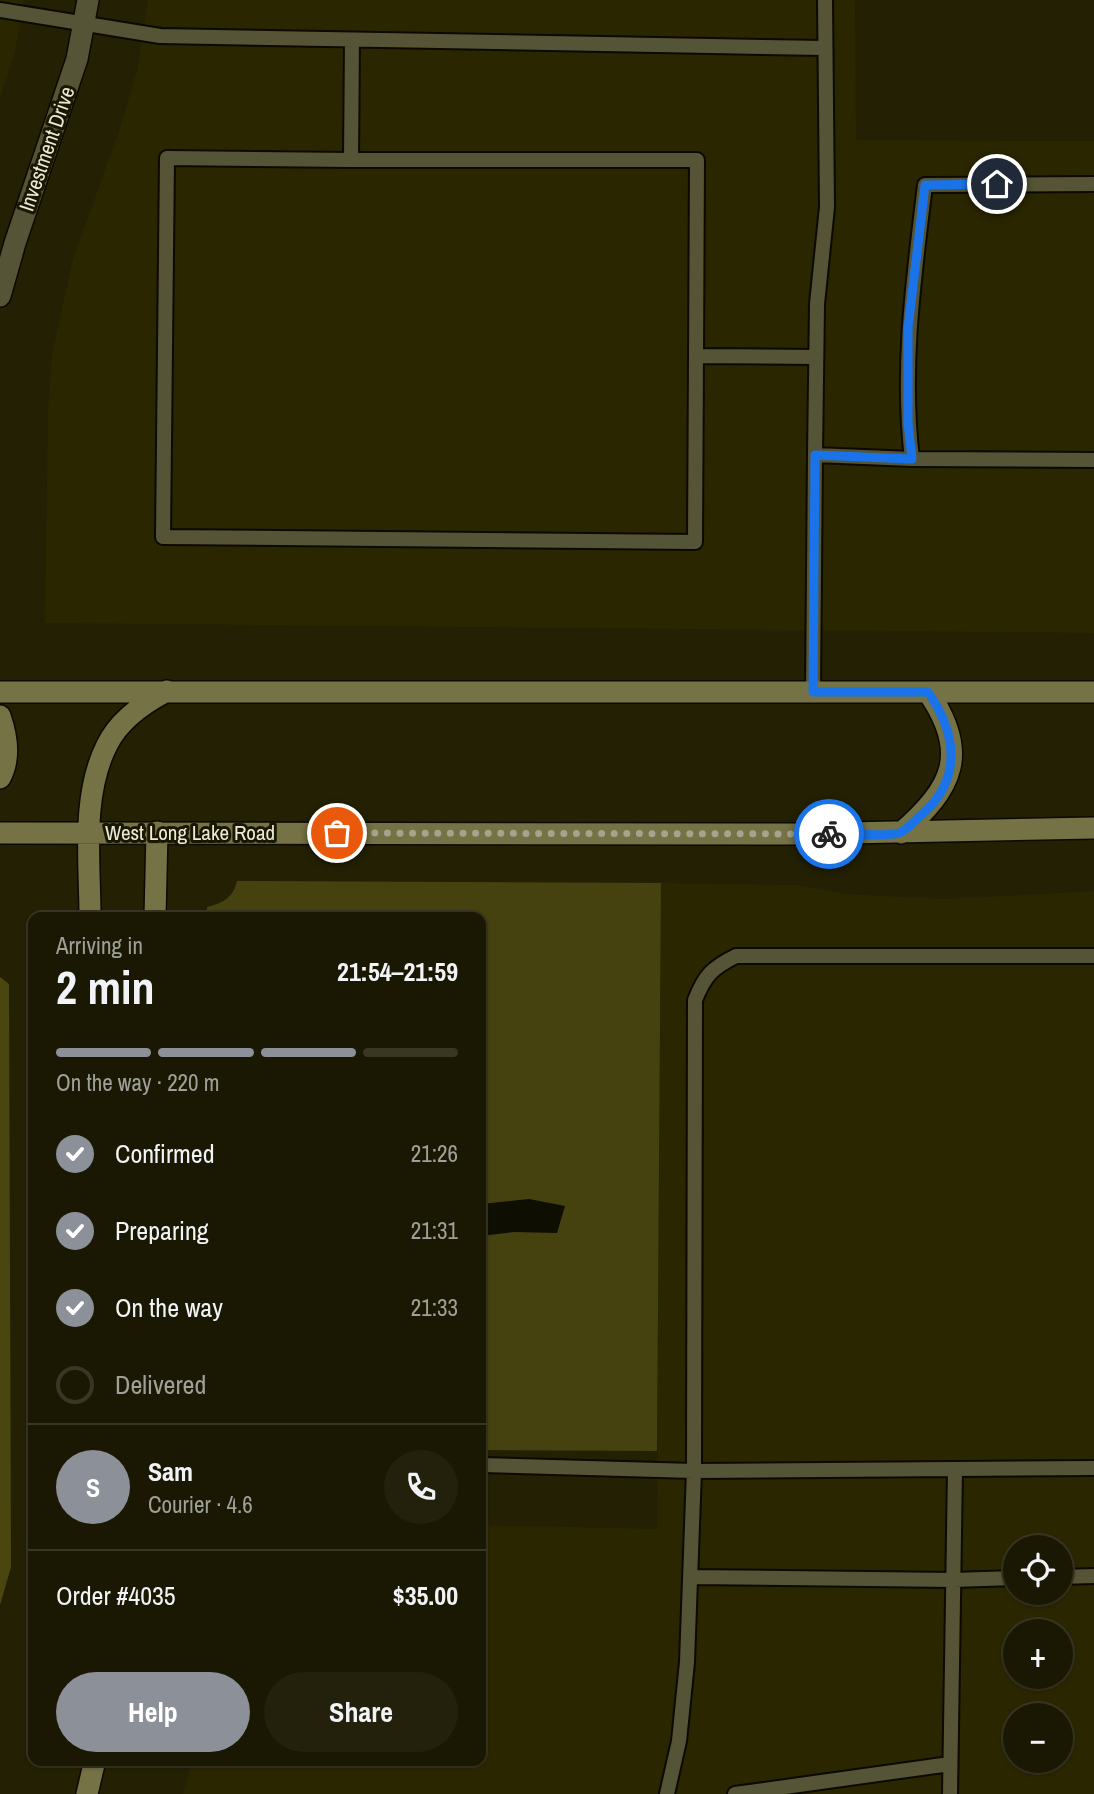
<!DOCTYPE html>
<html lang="en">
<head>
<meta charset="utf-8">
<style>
	body { margin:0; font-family:"Archivo Narrow",sans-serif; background:#23210c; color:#f1f3f6; height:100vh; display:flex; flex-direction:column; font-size:26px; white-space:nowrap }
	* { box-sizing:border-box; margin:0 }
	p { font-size:23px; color:#9fa099 }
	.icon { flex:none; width:38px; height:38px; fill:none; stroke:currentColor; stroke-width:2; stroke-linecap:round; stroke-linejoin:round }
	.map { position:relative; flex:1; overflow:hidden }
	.details { position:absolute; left:28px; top:912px; width:458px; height:854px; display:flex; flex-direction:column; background:#1a1802; border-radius:14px; box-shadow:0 2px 5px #0004,0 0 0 2px #383724 }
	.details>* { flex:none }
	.controls { position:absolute; left:1003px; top:1535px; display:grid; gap:14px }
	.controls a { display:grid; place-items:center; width:70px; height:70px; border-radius:50%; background:#1a1802; box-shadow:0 2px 5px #0004,0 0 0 2px #383724; font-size:35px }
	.pin { position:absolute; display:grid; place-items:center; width:60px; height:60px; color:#fff; margin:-30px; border:4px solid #fff; border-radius:50%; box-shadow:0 2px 7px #0007 }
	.courier { position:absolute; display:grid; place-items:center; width:70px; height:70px; margin:-35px; border:5px solid #1a73e8; border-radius:50%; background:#fff; color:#222; box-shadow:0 2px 9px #0007 }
	.overview em { font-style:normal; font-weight:800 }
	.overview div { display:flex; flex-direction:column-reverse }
	.overview { display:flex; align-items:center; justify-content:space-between; height:119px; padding:0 28px }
	h1 { font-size:46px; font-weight:800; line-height:52px }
	.bar { display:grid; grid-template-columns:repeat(4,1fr); gap:10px 7px; align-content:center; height:84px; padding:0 28px }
	.bar i { height:9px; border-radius:5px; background:#383724 }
	.bar .current { background:#8c9099 }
	.bar p { grid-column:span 4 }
	.line { display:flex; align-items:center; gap:18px; padding:0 28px; border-top:2px solid #383724 }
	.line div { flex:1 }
	.round { display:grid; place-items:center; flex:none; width:74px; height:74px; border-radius:37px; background:#23210c }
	ol { padding:0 28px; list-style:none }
	li { display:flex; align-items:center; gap:21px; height:77px }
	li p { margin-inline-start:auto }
	li .icon { padding:7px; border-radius:50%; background:#8c9099; color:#fff; stroke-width:4 }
	li:last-child { color:#9fa099 }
	li i { width:38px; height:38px; border:4px solid #383724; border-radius:50% }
	.action { display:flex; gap:14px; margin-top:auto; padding:14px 28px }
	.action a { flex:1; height:80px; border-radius:42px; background:#8c9099; color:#fff; font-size:28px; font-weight:800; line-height:80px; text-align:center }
	.action a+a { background:#23210c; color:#f1f3f6 }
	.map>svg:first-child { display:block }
	.built { fill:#2a2600; fill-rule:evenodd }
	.green { fill:#454210 }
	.forest { fill:#4a460f }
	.water { fill:#0f0e03 }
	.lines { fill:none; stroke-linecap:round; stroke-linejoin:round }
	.lane-casing { stroke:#0c0900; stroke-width:18 }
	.street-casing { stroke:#0c0900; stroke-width:24 }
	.secondary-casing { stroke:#0c0900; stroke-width:24 }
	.lane { stroke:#565436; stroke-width:14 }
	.street { stroke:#565436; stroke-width:21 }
	.secondary { stroke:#757246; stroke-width:21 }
	.done { stroke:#a5a38d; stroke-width:7; stroke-dasharray:0 12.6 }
	.route { stroke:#1a73e8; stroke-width:9 }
	.labels { text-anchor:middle; stroke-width:6; stroke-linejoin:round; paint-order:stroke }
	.street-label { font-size:21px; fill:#ebead8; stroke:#191700 }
</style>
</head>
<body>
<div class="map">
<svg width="1094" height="1794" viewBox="0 0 1094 1794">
	<rect width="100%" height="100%" fill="#232003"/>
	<path class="built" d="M0 0H24L15 52 0 98Z
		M148 0H855L856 140 1094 141V633L45 623 48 408 52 354 73 259 118 134 137 70Z
		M661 883 798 885 847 894 944 899 1094 891V1794H183L192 1761 481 1760V1525L657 1529ZM1015 1547H1060V1592H1015ZM1015 1631H1060V1676H1015ZM1015 1715H1060V1760H1015Z"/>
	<path class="green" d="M237 881 661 883 657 1451 481 1450V917H207V907C223 903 233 898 237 881Z"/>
	<path class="forest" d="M0 977 9 984 11 1567 0 1605Z"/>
	<path class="water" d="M529 1199 565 1206 557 1233 514 1232 481 1236V1204Z"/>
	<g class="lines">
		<g class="lane-casing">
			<path id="lane" d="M0 10 160 36 824 48
				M352 41 351 160 167 158 163 537 695 542 696 356 815 357
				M351 160H697L696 356
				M815 455 817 304 827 207 825 0
				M912 459C901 367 914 276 925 185L1094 184
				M813 692 815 455 912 459 1094 460
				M1094 956H736C712 968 705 975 695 1000L694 1471 1094 1468
				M481 1465 694 1471 687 1662 679 1741 667 1794
				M690 1577 953 1580 1015 1578
				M1060 1577 1094 1576
				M735 1794 950 1764
				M950 1794 955 1469"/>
		</g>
		<g class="street-casing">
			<path id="street" d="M0 296 15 243 77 59 88 0"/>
		</g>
		<g class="secondary-casing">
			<path id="secondary" d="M0 692H1094
				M0 716C7 736 11 758 0 778
				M0 833 797 834 1094 828
				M901 833C953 788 970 753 928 692
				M90 917C90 862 81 796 107 745 119 720 144 703 167 691
				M155 917 157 832
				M87 1794 95 1760"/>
		</g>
		<use href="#lane" class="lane"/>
		<use href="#street" class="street"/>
		<use href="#secondary" class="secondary"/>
	</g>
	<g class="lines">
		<path class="done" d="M337 833 829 834"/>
		<path class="route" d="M829 834C846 833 885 837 899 833 906 831 914 821 920 816 963 780 957 734 928 692H813L815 455 912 459 908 423V328L925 185 997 184"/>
	</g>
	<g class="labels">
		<g class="street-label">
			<text transform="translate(47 149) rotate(-71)" y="7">Investment Drive</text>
			<text x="190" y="840">West Long Lake Road</text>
		</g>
	</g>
</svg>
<div class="controls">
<a><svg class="icon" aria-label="locate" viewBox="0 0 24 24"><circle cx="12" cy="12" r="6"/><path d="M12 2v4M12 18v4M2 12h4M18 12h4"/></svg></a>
<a>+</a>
<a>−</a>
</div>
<div class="pin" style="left:337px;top:833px;background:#ea580c"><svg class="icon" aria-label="bag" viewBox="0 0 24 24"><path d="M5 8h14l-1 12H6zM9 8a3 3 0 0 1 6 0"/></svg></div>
<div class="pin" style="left:997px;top:184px;background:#1f2937"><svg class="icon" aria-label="home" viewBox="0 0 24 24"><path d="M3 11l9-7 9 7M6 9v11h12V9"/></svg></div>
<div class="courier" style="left:829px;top:834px"><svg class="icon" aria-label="bike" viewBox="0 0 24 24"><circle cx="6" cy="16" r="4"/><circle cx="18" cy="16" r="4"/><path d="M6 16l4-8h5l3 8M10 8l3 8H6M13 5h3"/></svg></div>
<section class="details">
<div class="overview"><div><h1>2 min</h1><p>Arriving in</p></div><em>21:54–21:59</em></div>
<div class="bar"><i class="current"></i><i class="current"></i><i class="current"></i><i></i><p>On the way · 220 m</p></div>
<ol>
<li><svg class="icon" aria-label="check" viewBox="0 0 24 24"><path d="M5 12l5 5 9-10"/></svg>Confirmed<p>21:26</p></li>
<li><svg class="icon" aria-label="check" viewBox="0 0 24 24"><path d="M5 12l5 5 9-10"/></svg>Preparing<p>21:31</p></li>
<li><svg class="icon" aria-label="check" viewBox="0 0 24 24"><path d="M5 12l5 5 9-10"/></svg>On the way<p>21:33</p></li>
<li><i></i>Delivered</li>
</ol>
<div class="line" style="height:126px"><b class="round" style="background:#8c9099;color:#fff">S</b><div><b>Sam</b><p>Courier · 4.6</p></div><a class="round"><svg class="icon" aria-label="phone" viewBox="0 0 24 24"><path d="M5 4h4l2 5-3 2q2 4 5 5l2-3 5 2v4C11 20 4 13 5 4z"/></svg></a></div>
<div class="line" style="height:91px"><div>Order #4035</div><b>$35.00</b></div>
<div class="action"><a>Help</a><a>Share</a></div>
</section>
</div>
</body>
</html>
